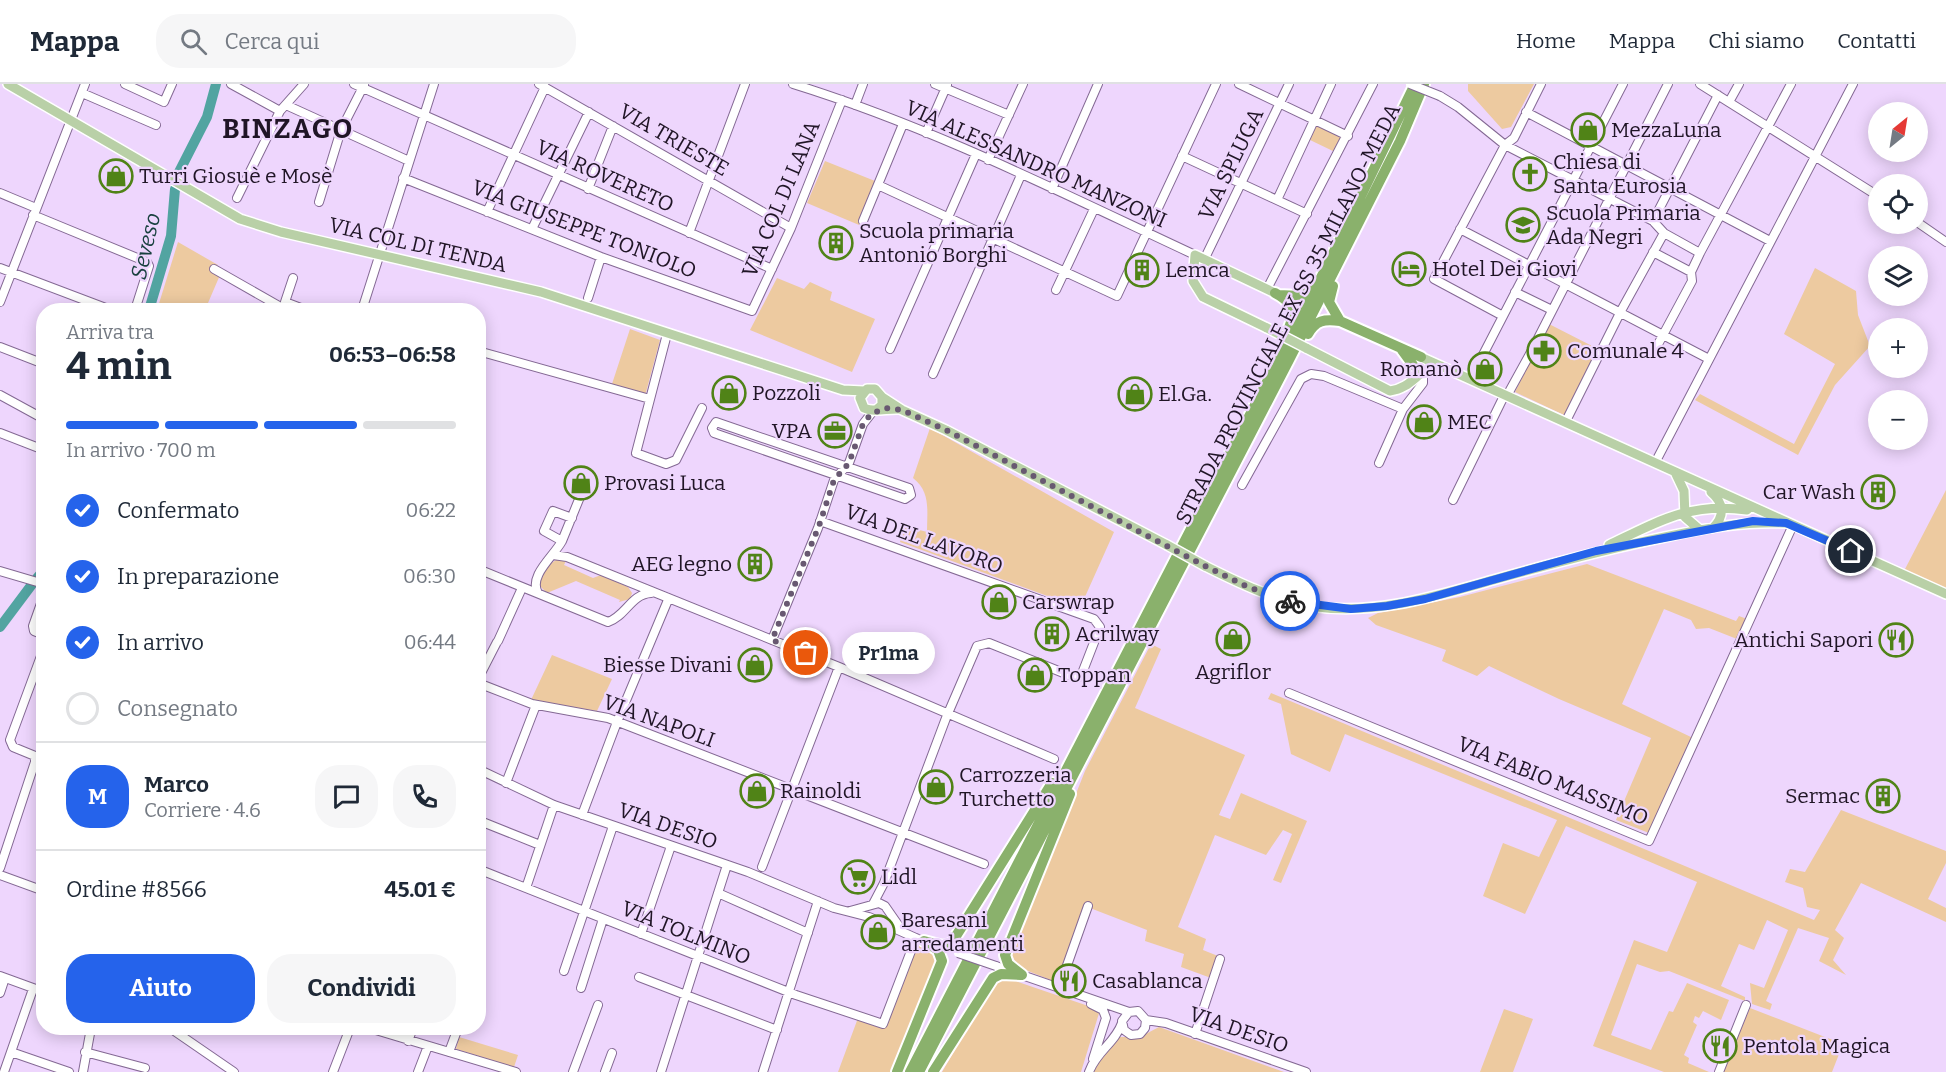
<!DOCTYPE html>
<html lang="it">
<head>
<meta charset="utf-8">
<style>
	body { margin:0; font-family:Bitter,serif; background:#f6f6f7; color:#1f2937; height:100vh; display:flex; flex-direction:column; font-size:22px; white-space:nowrap }
	* { box-sizing:border-box; margin:0 }
	p { font-size:20px; color:#747a83 }
	.icon { flex:none; width:33px; height:33px; fill:none; stroke:currentColor; stroke-width:2; stroke-linecap:round; stroke-linejoin:round }
	.map { position:relative; flex:1; overflow:hidden }
	.panel { position:absolute; left:36px; top:219px; width:450px; height:732px; display:flex; flex-direction:column; background:#fff; border-radius:24px; box-shadow:0 3px 15px #0003 }
	.panel>* { flex:none }
	.needle { width:39px; rotate:30deg }
	.controls { position:absolute; left:1868px; top:18px; display:grid; gap:12px }
	.controls a { display:grid; place-items:center; width:60px; height:60px; border-radius:50%; background:#fff; box-shadow:0 3px 15px #0003; font-size:30px }
	.pin { position:absolute; display:grid; place-items:center; width:51px; height:51px; color:#fff; margin:-26px; border:3px solid #fff; border-radius:50%; box-shadow:0 2px 6px #0007 }
	.courier { position:absolute; display:grid; place-items:center; width:60px; height:60px; margin:-30px; border:4px solid #2563eb; border-radius:50%; background:#fff; color:#222; box-shadow:0 2px 8px #0007 }
	.bubble { position:absolute; height:42px; border-radius:21px; background:#fff; box-shadow:0 3px 15px #0003; font-size:20px; font-weight:700; line-height:42px; text-align:center }
	.summary em { font-style:normal; font-weight:700 }
	.summary div { display:flex; flex-direction:column-reverse }
	.summary { display:flex; align-items:center; justify-content:space-between; height:102px; padding:0 30px }
	h1 { font-size:39px; font-weight:700; line-height:45px }
	.bar { display:grid; grid-template-columns:repeat(4,1fr); gap:9px 6px; align-content:center; height:72px; padding:0 30px }
	.bar i { height:8px; border-radius:4px; background:#e0e1e3 }
	.bar .on { background:#2563eb }
	.bar p { grid-column:span 4 }
	.line { display:flex; align-items:center; gap:15px; padding:0 30px; border-top:2px solid #e0e1e3 }
	.line div { flex:1 }
	.round { display:grid; place-items:center; flex:none; width:63px; height:63px; border-radius:24px; background:#f6f6f7 }
	ol { padding:0 30px; list-style:none }
	li { display:flex; align-items:center; gap:18px; height:66px }
	li p { margin-inline-start:auto }
	li .icon { padding:6px; border-radius:50%; background:#2563eb; color:#fff; stroke-width:4 }
	li:last-child { color:#747a83 }
	li i { width:33px; height:33px; border:3px solid #e0e1e3; border-radius:50% }
	.cta { display:flex; gap:12px; margin-top:auto; padding:12px 30px }
	.cta a { flex:1; height:69px; border-radius:24px; background:#2563eb; color:#fff; font-size:24px; font-weight:700; line-height:69px; text-align:center }
	.cta a+a { background:#f6f6f7; color:#1f2937 }
	header { display:flex; align-items:center; gap:36px; box-sizing:border-box; height:84px; padding:0 30px; background:#fff; border-bottom:2px solid #e0e1e3 }
	header strong { font-size:28px }
	nav { display:flex; gap:33px; margin-inline-start:auto; font-size:21px }
	.search { width:420px; height:54px; background:#f6f6f7; display:flex; align-items:center; gap:15px; box-sizing:border-box; padding:0 21px; border-radius:24px; color:#747a83; font-size:22px }
	.map>svg:first-child { display:block }
	.green { fill:#edcaa0 }
	.lines { fill:none; stroke-linecap:round; stroke-linejoin:round }
	.river { stroke:#52a4a1; stroke-width:10 }
	.minor-casing { stroke:#846994; stroke-width:10 }
	.major-casing { stroke:#fff; stroke-width:12 }
	.highway-casing { stroke:#fff; stroke-width:14 }
	.minor { stroke:#fff; stroke-width:8 }
	.major { stroke:#b9d0a7; stroke-width:9 }
	.highway { stroke:#8ab16c; stroke-width:10 }
	.minor-bridge-casing { stroke:#846994; stroke-width:10; stroke-linecap:butt }
	.major-bridge-casing { stroke:#fff; stroke-width:12; stroke-linecap:butt }
	.minor-bridge { stroke:#fff; stroke-width:8 }
	.major-bridge { stroke:#b9d0a7; stroke-width:9 }
	.done { stroke:#685971; stroke-width:6; stroke-dasharray:0 10.8 }
	.route { stroke:#2563eb; stroke-width:8 }
	.labels { text-anchor:middle; stroke-width:4.5; stroke-linejoin:round; paint-order:stroke }
	.poi-label { font-size:21px; fill:#201526; stroke:#eed6fd; text-anchor:start }
	.street-label { font-size:21px; fill:#201526; stroke:#eed6fd }
	.water-label { font-size:22px; font-style:italic; fill:#1a4140; stroke:#eed6fd }
	.district-label { font-size:27px; font-weight:bold; letter-spacing:1.5px; fill:#201526; stroke:#eed6fd }
</style>
</head>
<body>
<header>
<strong>Mappa</strong>
<div class="search"><svg class="icon" aria-label="search" viewBox="0 0 24 24"><circle cx="10" cy="10" r="6"/><path d="M15 15l6 6"/></svg>Cerca qui</div>
<nav><a>Home</a><a>Mappa</a><a>Chi siamo</a><a>Contatti</a></nav>
</header>
<div class="map">
<svg width="1946" height="988" viewBox="0 0 1946 988">
	<rect width="100%" height="100%" fill="#eed6fd"/>
	<path class="green" d="M1468 0H1534L1511 43 1502 45 1468 7Z
		M1317 41 1343 53 1335 68 1310 56Z
		M825 77 875 97 859 141 807 119Z
		M178 158 218 181 210 185 213 189 220 191 205 226H157Z
		M1815 184 1856 207 1858 231 1870 262 1835 301 1798 371 1695 316 1700 310 1794 360 1835 280 1784 250Z
		M777 194 804 205 810 198 832 208 830 216 875 235 852 288 750 246Z
		M1549 240 1598 265 1564 331 1515 308Z
		M630 245 660 256 645 312 611 303Z
		M930 344 1114 448 1080 524 900 458 905 442 927 448C927 427 931 408 913 394Z
		M1946 406V507L1904 487Z
		M558 475 566 477 564 481 593 494 601 491 628 503 632 509 630 515 619 518 620 516 576 497 547 509 540 502C540 492 549 479 558 475Z
		M1587 480 1736 537 1739 532 1747 535 1737 555 1709 544 1696 545 1691 536 1664 525 1622 620 1693 654 1649 749 1616 736 1651 654 1559 615 1489 582 1477 592 1442 577 1446 566 1376 541 1368 534 1378 529 1460 513Z
		M1151 560 1161 565 1135 624 1245 671 1219 731 1230 735 1241 709 1307 737 1281 799 1273 796 1292 750 1283 746 1266 771 1215 751 1178 843 1206 855 1203 866 1218 872 1211 894 1181 883 1184 870 1145 857 1147 846 1090 824 1058 899 1018 883 1012 871 1085 687Z
		M552 571 612 595 597 627 531 616Z
		M1271 609 1814 836 1820 826 1807 823 1803 804 1785 798 1790 785 1805 788 1841 726 1946 767V779L1928 815 1946 824V838L1861 799 1835 846 1844 854 1833 876 1846 891 1819 877 1829 854 1798 844 1766 917 1772 920 1770 926 1752 920 1750 899 1764 904 1788 846 1767 836 1754 866 1739 860 1721 902 1745 913V917L1669 887 1660 888 1637 880 1611 951 1651 966 1669 927 1673 928 1687 899 1729 916 1721 936 1703 927 1699 934 1695 932 1693 938 1697 941 1684 971 1689 974 1688 979 1709 988H1664L1593 962 1634 856 1667 868 1697 798 1566 742 1525 830 1483 812 1503 759 1539 773 1557 736 1345 650 1330 688 1291 670 1281 620 1268 615Z
		M916 859 932 868 935 878 893 988H838L858 934 885 943Z
		M1004 893 1100 926 1081 988H942L996 896Z
		M1750 924 1843 960 1832 988H1723Z
		M1504 925 1533 935 1513 988H1480Z
		M1159 943 1284 988H1094L1098 975 1120 953H1140Z
		M459 953 518 971 514 983 456 965Z"/>
	<g class="lines">
		<path class="river" d="M179 88 207 33 216 0
			M149 226 171 152 175 105
			M37 494 44 486
			M0 543 33 499"/>
		<g class="minor-casing">
			<path id="minor" d="M125 0 164 18 172 0
				M231 0 280 27
				M354 0 772 185
				M539 0 791 144
				M793 0C932 43 1064 110 1195 171
				M935 0 1009 31
				M1239 0 1348 52
				M1700 0 1878 112
				M82 9 156 41
				M1440 12 1458 23 1505 61 1653 137 1664 149
				M1729 18 1739 0
				M286 21 409 77
				M855 21 863 0
				M1526 28 1770 157
				M926 49 947 1
				M1182 72 1307 130
				M988 76 1023 0
				M403 94 601 173 752 227 791 144 842 16
				M878 101 1117 212 1216 0
				M588 105 613 42
				M1052 105 1098 0
				M0 109 36 124
				M237 114 280 27 304 0
				M1277 116 1331 0
				M319 118 341 46 364 1
				M487 128 545 3
				M33 131 147 178 149 182 135 226
				M863 137 903 40
				M1653 137 1718 11
				M1917 138 1946 158
				M532 145 589 28
				M1460 145 1709 275
				M689 149 745 0
				M1653 168 1691 188
				M1204 176 1289 0
				M0 184 111 226
				M214 185 286 226
				M293 194 285 218 306 226
				M1267 205 1373 0
				M1056 206 1094 125
				M1515 208 1552 226
				M588 214 601 173
				M0 218 85 0
				M362 226 434 0
				M1503 232 1434 195 1505 61 1514 54 1541 0
				M667 250 636 369 666 380 676 376 702 324
				M0 263 44 280
				M1656 264 1692 197 1691 188 1700 169 1791 0
				M890 265 976 70
				M478 267 650 315
				M933 290 1021 91
				M1471 294 1623 0
				M0 311 44 335
				M1566 337 1622 225 1664 149 1700 169
				M716 338 909 404 911 411 905 415 714 349 712 344Z
				M0 349 44 366
				M1379 379 1403 325 1423 299V288
				M1655 379 1853 0
				M1242 401 1301 295 1311 290 1324 292 1403 325
				M1453 416 1502 316 1509 308 1531 268 1668 0
				M820 437 1094 535 1100 543 1081 592 1076 594 989 559 977 562 946 634 884 799 873 820
				M562 457 582 408
				M553 471 567 473 839 583 1054 675
				M478 485 608 538C626 532 631 510 651 509
				M0 487 44 500
				M538 509C528 492 554 472 562 457L544 447 553 427 572 434
				M44 511 33 542 34 547 44 551
				M772 556 818 444 834 396 849 379 863 340 874 326
				M498 557 522 504
				M478 595 497 558
				M478 599 532 620 608 634 984 780
				M1289 609 1649 757 1793 441
				M478 685 554 721 748 788 834 824 869 833 918 855
				M506 699 536 621
				M582 731 617 638 668 516
				M480 737 540 761
				M762 783 839 583
				M0 784 35 678V672L13 663 10 656 44 564
				M478 785 796 911 883 940 916 854
				M0 791 44 807
				M526 804 554 721
				M718 809 808 849
				M850 827 879 819 885 822 901 845
				M641 850 671 762
				M996 882 1129 928 1138 927 1146 936 1145 944 1140 950 1131 951 1124 946 1122 937 1129 928
				M564 887 613 742
				M0 892 44 908
				M639 893 777 946
				M581 904 603 835
				M1059 904 1088 822
				M0 909 5 894
				M1091 920 1103 926 1106 934 1093 975
				M1146 936 1166 939 1306 988
				M170 944 234 988
				M369 944 516 988
				M1195 950 1220 875
				M408 957 413 944
				M11 968 69 988
				M85 968 145 984
				M449 968 458 944
				M4 988 33 905
				M83 988 91 944
				M333 988 350 944
				M418 988 428 962
				M573 988 598 921
				M605 988 612 969
				M661 988 727 781
				M763 988 818 817
				M1089 988C1096 968 1115 959 1122 939
				M1719 988 1746 921"/>
		</g>
		<g class="major-casing">
			<path id="major" d="M8 0 240 135 281 148 541 208 843 306 864 307
				M1267 244 1203 213 1193 197 1195 171 1275 209
				M1306 264 1390 307C1414 304 1419 282 1441 282
				M1423 274 1946 510
				M882 313 902 326 946 346 1167 461
				M876 326 882 321V313L875 305H867L860 314 864 324C874 329 888 324 899 325
				M1675 388 1684 407 1685 433 1700 446
				M1711 408C1724 419 1725 432 1713 444
				M1609 461C1659 437 1690 418 1747 426
				M1205 482C1239 499 1272 515 1310 522 1373 532 1433 513 1493 496 1550 480 1607 465 1665 453 1706 444 1744 437 1786 439"/>
		</g>
		<g class="highway-casing">
			<path id="highway" d="M1333 202 1329 218 1340 237
				M1275 209C1291 217 1296 227 1289 244
				M1279 211 1300 212 1311 201
				M1308 250C1316 236 1324 235 1340 237L1421 273
				M1402 266 1413 281
				M924 857 943 862 951 860 1052 699
				M1022 891 1008 880 1005 871 1070 710
				M897 988 942 877 938 866 930 861
				M910 988 1328 180 1415 0
				M919 988 1289 276 1400 57 1424 0
				M933 988 993 894 1001 890 1021 891"/>
		</g>
		<use href="#minor" class="minor"/>
		<use href="#major" class="major"/>
		<use href="#highway" class="highway"/>
		<g class="minor-bridge-casing">
			<path id="minor-bridge" d="M1410 0 1440 12
				M958 869 996 882"/>
		</g>
		<g class="major-bridge-casing">
			<path id="major-bridge" d="M1267 244 1306 264
				M1167 461 1205 482"/>
		</g>
		<use href="#minor-bridge" class="minor-bridge"/>
		<use href="#major-bridge" class="major-bridge"/>
	</g>
	<g class="lines">
		<path class="done" d="M806 569 772 556 819 442 834 396 849 379 863 340 871 330 886 324 902 326 946 346 1205 482 1248 503 1290 517"/>
		<path class="route" d="M1290 517 1351 525 1387 522 1425 515 1596 467 1753 437 1786 439 1851 467"/>
	</g>
	<defs>
		<g id="shop-ring" transform="scale(1.725)"><circle r="9.5" fill="#eed6fd" stroke="#508317" stroke-width="1.5"/><path d="M-5-2.5h2.3a2.7 3.5 0 0 1 5.4 0H5L5.5 6h-11ZM-1.5-2.5h3a1.5 2.3 0 0 0-3 0Z" fill="#508317"/></g>
		<g id="church-ring" transform="scale(1.725)"><circle r="9.5" fill="#eed6fd" stroke="#508317" stroke-width="1.5"/><path d="M-1.2-6h2.4v3.5h3.3v2.4h-3.3V6h-2.4V-.1h-3.3v-2.4h3.3Z" fill="#508317"/></g>
		<g id="school-ring" transform="scale(1.725)"><circle r="9.5" fill="#eed6fd" stroke="#508317" stroke-width="1.5"/><path d="M0-5L7-2L0 1L-7-2ZM-4 1L0 2.5L4 1V4Q0 6-4 4Z" fill="#508317"/></g>
		<g id="building-ring" transform="scale(1.725)"><circle r="9.5" fill="#eed6fd" stroke="#508317" stroke-width="1.5"/><path d="M-4-6H4V6H1V3H-1V6H-4ZM-2.5-4.3h1.7v1.8h-1.7ZM.8-4.3h1.7v1.8H.8ZM-2.5-1h1.7V.8h-1.7ZM.8-1h1.7V.8H.8Z" fill="#508317"/></g>
		<g id="hotel-ring" transform="scale(1.725)"><circle r="9.5" fill="#eed6fd" stroke="#508317" stroke-width="1.5"/><path d="M-6-4.5h1.5V1H6V5H4.5V3h-9V5H-6ZM-4 0a1.8 1.8 0 1 1 3.6 0ZM.5 0V-2.5h3Q6-2.5 6 0Z" fill="#508317"/></g>
		<g id="pharmacy-ring" transform="scale(1.725)"><circle r="9.5" fill="#eed6fd" stroke="#508317" stroke-width="1.5"/><path d="M-2-6h4v4h4v4h-4v4h-4v-4h-4v-4h4Z" fill="#508317"/></g>
		<g id="office-ring" transform="scale(1.725)"><circle r="9.5" fill="#eed6fd" stroke="#508317" stroke-width="1.5"/><path d="M-6-3h4V-5.5h4V-3h4V5H-6ZM-1-4.5V-3h2v-1.5ZM-6 0V1H6V0Z" fill="#508317"/></g>
		<g id="restaurant-ring" transform="scale(1.725)"><circle r="9.5" fill="#eed6fd" stroke="#508317" stroke-width="1.5"/><path d="M-5-6h1v4h1v-4h1v4h1v-4h1v5L-1.5 .5V6h-2V.5L-5-1ZM5-6V6H3V1.5H1.5Q1.5-4 5-6Z" fill="#508317"/></g>
		<g id="supermarket-ring" transform="scale(1.725)"><circle r="9.5" fill="#eed6fd" stroke="#508317" stroke-width="1.5"/><path d="M-6-5.5h2.5l.6 2H6L4.5 2H-2.5L-4.4-4H-6ZM-1.5 3.2a1.3 1.3 0 1 0 .1 0ZM3 3.2a1.3 1.3 0 1 0 .1 0Z" fill="#508317"/></g>
	</defs>
	<g fill-rule="evenodd">
		<use href="#shop-ring" x="1588" y="46"/>
		<use href="#church-ring" x="1530" y="90"/>
		<use href="#shop-ring" x="116" y="92"/>
		<use href="#school-ring" x="1523" y="141"/>
		<use href="#building-ring" x="836" y="159"/>
		<use href="#hotel-ring" x="1409" y="185"/>
		<use href="#building-ring" x="1142" y="186"/>
		<use href="#pharmacy-ring" x="1544" y="267"/>
		<use href="#shop-ring" x="1485" y="285"/>
		<use href="#shop-ring" x="729" y="309"/>
		<use href="#shop-ring" x="1135" y="310"/>
		<use href="#shop-ring" x="1424" y="338"/>
		<use href="#office-ring" x="835" y="347"/>
		<use href="#shop-ring" x="581" y="399"/>
		<use href="#building-ring" x="1878" y="408"/>
		<use href="#building-ring" x="755" y="480"/>
		<use href="#shop-ring" x="999" y="518"/>
		<use href="#building-ring" x="1052" y="550"/>
		<use href="#shop-ring" x="1233" y="555"/>
		<use href="#restaurant-ring" x="1896" y="556"/>
		<use href="#shop-ring" x="755" y="581"/>
		<use href="#shop-ring" x="1035" y="591"/>
		<use href="#shop-ring" x="936" y="703"/>
		<use href="#shop-ring" x="757" y="707"/>
		<use href="#building-ring" x="1883" y="712"/>
		<use href="#supermarket-ring" x="858" y="793"/>
		<use href="#shop-ring" x="878" y="848"/>
		<use href="#restaurant-ring" x="1069" y="897"/>
		<use href="#restaurant-ring" x="1720" y="962"/>
	</g>
	<g class="labels">
		<g class="poi-label">
			<text x="1611" y="53">MezzaLuna</text>
			<text x="1553" y="85">Chiesa di<tspan x="1553" dy="24">Santa Eurosia</tspan></text>
			<text x="139" y="99">Turri Giosuè e Mosè</text>
			<text x="1546" y="136">Scuola Primaria<tspan x="1546" dy="24">Ada Negri</tspan></text>
			<text x="859" y="154">Scuola primaria<tspan x="859" dy="24">Antonio Borghi</tspan></text>
			<text x="1432" y="192">Hotel Dei Giovi</text>
			<text x="1165" y="193">Lemca</text>
			<text x="1567" y="274">Comunale 4</text>
			<text x="1462" y="292" text-anchor="end">Romanò</text>
			<text x="752" y="316">Pozzoli</text>
			<text x="1158" y="317">El.Ga.</text>
			<text x="1447" y="345">MEC</text>
			<text x="812" y="354" text-anchor="end">VPA</text>
			<text x="604" y="406">Provasi Luca</text>
			<text x="1855" y="415" text-anchor="end">Car Wash</text>
			<text x="732" y="487" text-anchor="end">AEG legno</text>
			<text x="1022" y="525">Carswrap</text>
			<text x="1075" y="557">Acrilway</text>
			<text x="1873" y="563" text-anchor="end">Antichi Sapori</text>
			<text x="732" y="588" text-anchor="end">Biesse Divani</text>
			<text x="1233" y="595" text-anchor="middle">Agriflor</text>
			<text x="1058" y="598">Toppan</text>
			<text x="959" y="698">Carrozzeria<tspan x="959" dy="24">Turchetto</tspan></text>
			<text x="780" y="714">Rainoldi</text>
			<text x="1860" y="719" text-anchor="end">Sermac</text>
			<text x="881" y="800">Lidl</text>
			<text x="901" y="843">Baresani<tspan x="901" dy="24">arredamenti</tspan></text>
			<text x="1092" y="904">Casablanca</text>
			<text x="1743" y="969">Pentola Magica</text>
		</g>
		<g class="street-label">
			<text transform="translate(674 56) rotate(30)" y="7">VIA TRIESTE</text>
			<text transform="translate(1036 80) rotate(24)" y="7">VIA ALESSANDRO MANZONI</text>
			<text transform="translate(1231 80) rotate(-64)" y="7">VIA SPLUGA</text>
			<text transform="translate(605 92) rotate(24)" y="7">VIA ROVERETO</text>
			<text transform="translate(781 115) rotate(-67)" y="7">VIA COL DI LANA</text>
			<text transform="translate(584 145) rotate(21)" y="7">VIA GIUSEPPE TONIOLO</text>
			<text transform="translate(418 161) rotate(13)" y="7">VIA COL DI TENDA</text>
			<text transform="translate(1288 230) rotate(-63)" y="7">STRADA PROVINCIALE EX SS 35 MILANO-MEDA</text>
			<text transform="translate(924 455) rotate(20)" y="7">VIA DEL LAVORO</text>
			<text transform="translate(659 637) rotate(20)" y="7">VIA NAPOLI</text>
			<text transform="translate(1553 697) rotate(22)" y="7">VIA FABIO MASSIMO</text>
			<text transform="translate(668 742) rotate(19)" y="7">VIA DESIO</text>
			<text transform="translate(686 849) rotate(22)" y="7">VIA TOLMINO</text>
			<text transform="translate(1239 946) rotate(19)" y="7">VIA DESIO</text>
		</g>
		<g class="water-label">
			<text transform="translate(145 162) rotate(-77)" y="8">Seveso</text>
		</g>
		<g class="district-label">
			<text x="288" y="54">BINZAGO</text>
		</g>
	</g>
</svg>
<div class="controls">
<a><svg class="needle" viewBox="-14 -14 28 28"><path d="M0-13l5 13h-10z" fill="#e53935"/><path d="M0 13l5-13h-10z" fill="#747a83"/></svg></a>
<a><svg class="icon" aria-label="locate" viewBox="0 0 24 24"><circle cx="12" cy="12" r="6"/><path d="M12 2v4M12 18v4M2 12h4M18 12h4"/></svg></a>
<a><svg class="icon" aria-label="layers" viewBox="0 0 24 24"><path d="M12 4l9 5-9 5-9-5zM3 14l9 5 9-5"/></svg></a>
<a>+</a>
<a>−</a>
</div>
<div class="pin" style="left:806px;top:569px;background:#ea580c"><svg class="icon" aria-label="bag" viewBox="0 0 24 24"><path d="M5 8h14l-1 12H6zM9 8a3 3 0 0 1 6 0"/></svg></div>
<div class="pin" style="left:1851px;top:467px;background:#1f2937"><svg class="icon" aria-label="home" viewBox="0 0 24 24"><path d="M3 11l9-7 9 7M6 9v11h12V9"/></svg></div>
<div class="courier" style="left:1290px;top:517px"><svg class="icon" aria-label="bike" viewBox="0 0 24 24"><circle cx="6" cy="16" r="4"/><circle cx="18" cy="16" r="4"/><path d="M6 16l4-8h5l3 8M10 8l3 8H6M13 5h3"/></svg></div>
<div class="bubble" style="left:842px;top:548px;width:93px">Pr1ma</div>
<section class="panel">
<div class="summary"><div><h1>4 min</h1><p>Arriva tra</p></div><em>06:53–06:58</em></div>
<div class="bar"><i class="on"></i><i class="on"></i><i class="on"></i><i></i><p>In arrivo · 700 m</p></div>
<ol>
<li><svg class="icon" aria-label="check" viewBox="0 0 24 24"><path d="M5 12l5 5 9-10"/></svg>Confermato<p>06:22</p></li>
<li><svg class="icon" aria-label="check" viewBox="0 0 24 24"><path d="M5 12l5 5 9-10"/></svg>In preparazione<p>06:30</p></li>
<li><svg class="icon" aria-label="check" viewBox="0 0 24 24"><path d="M5 12l5 5 9-10"/></svg>In arrivo<p>06:44</p></li>
<li><i></i>Consegnato</li>
</ol>
<div class="line" style="height:108px"><b class="round" style="background:#2563eb;color:#fff">M</b><div><b>Marco</b><p>Corriere · 4.6</p></div><a class="round"><svg class="icon" aria-label="chat" viewBox="0 0 24 24"><path d="M4 5h16v11H9l-5 4z"/></svg></a><a class="round"><svg class="icon" aria-label="phone" viewBox="0 0 24 24"><path d="M5 4h4l2 5-3 2q2 4 5 5l2-3 5 2v4C11 20 4 13 5 4z"/></svg></a></div>
<div class="line" style="height:78px"><div>Ordine #8566</div><b>45.01 €</b></div>
<div class="cta"><a>Aiuto</a><a>Condividi</a></div>
</section>
</div>
</body>
</html>
